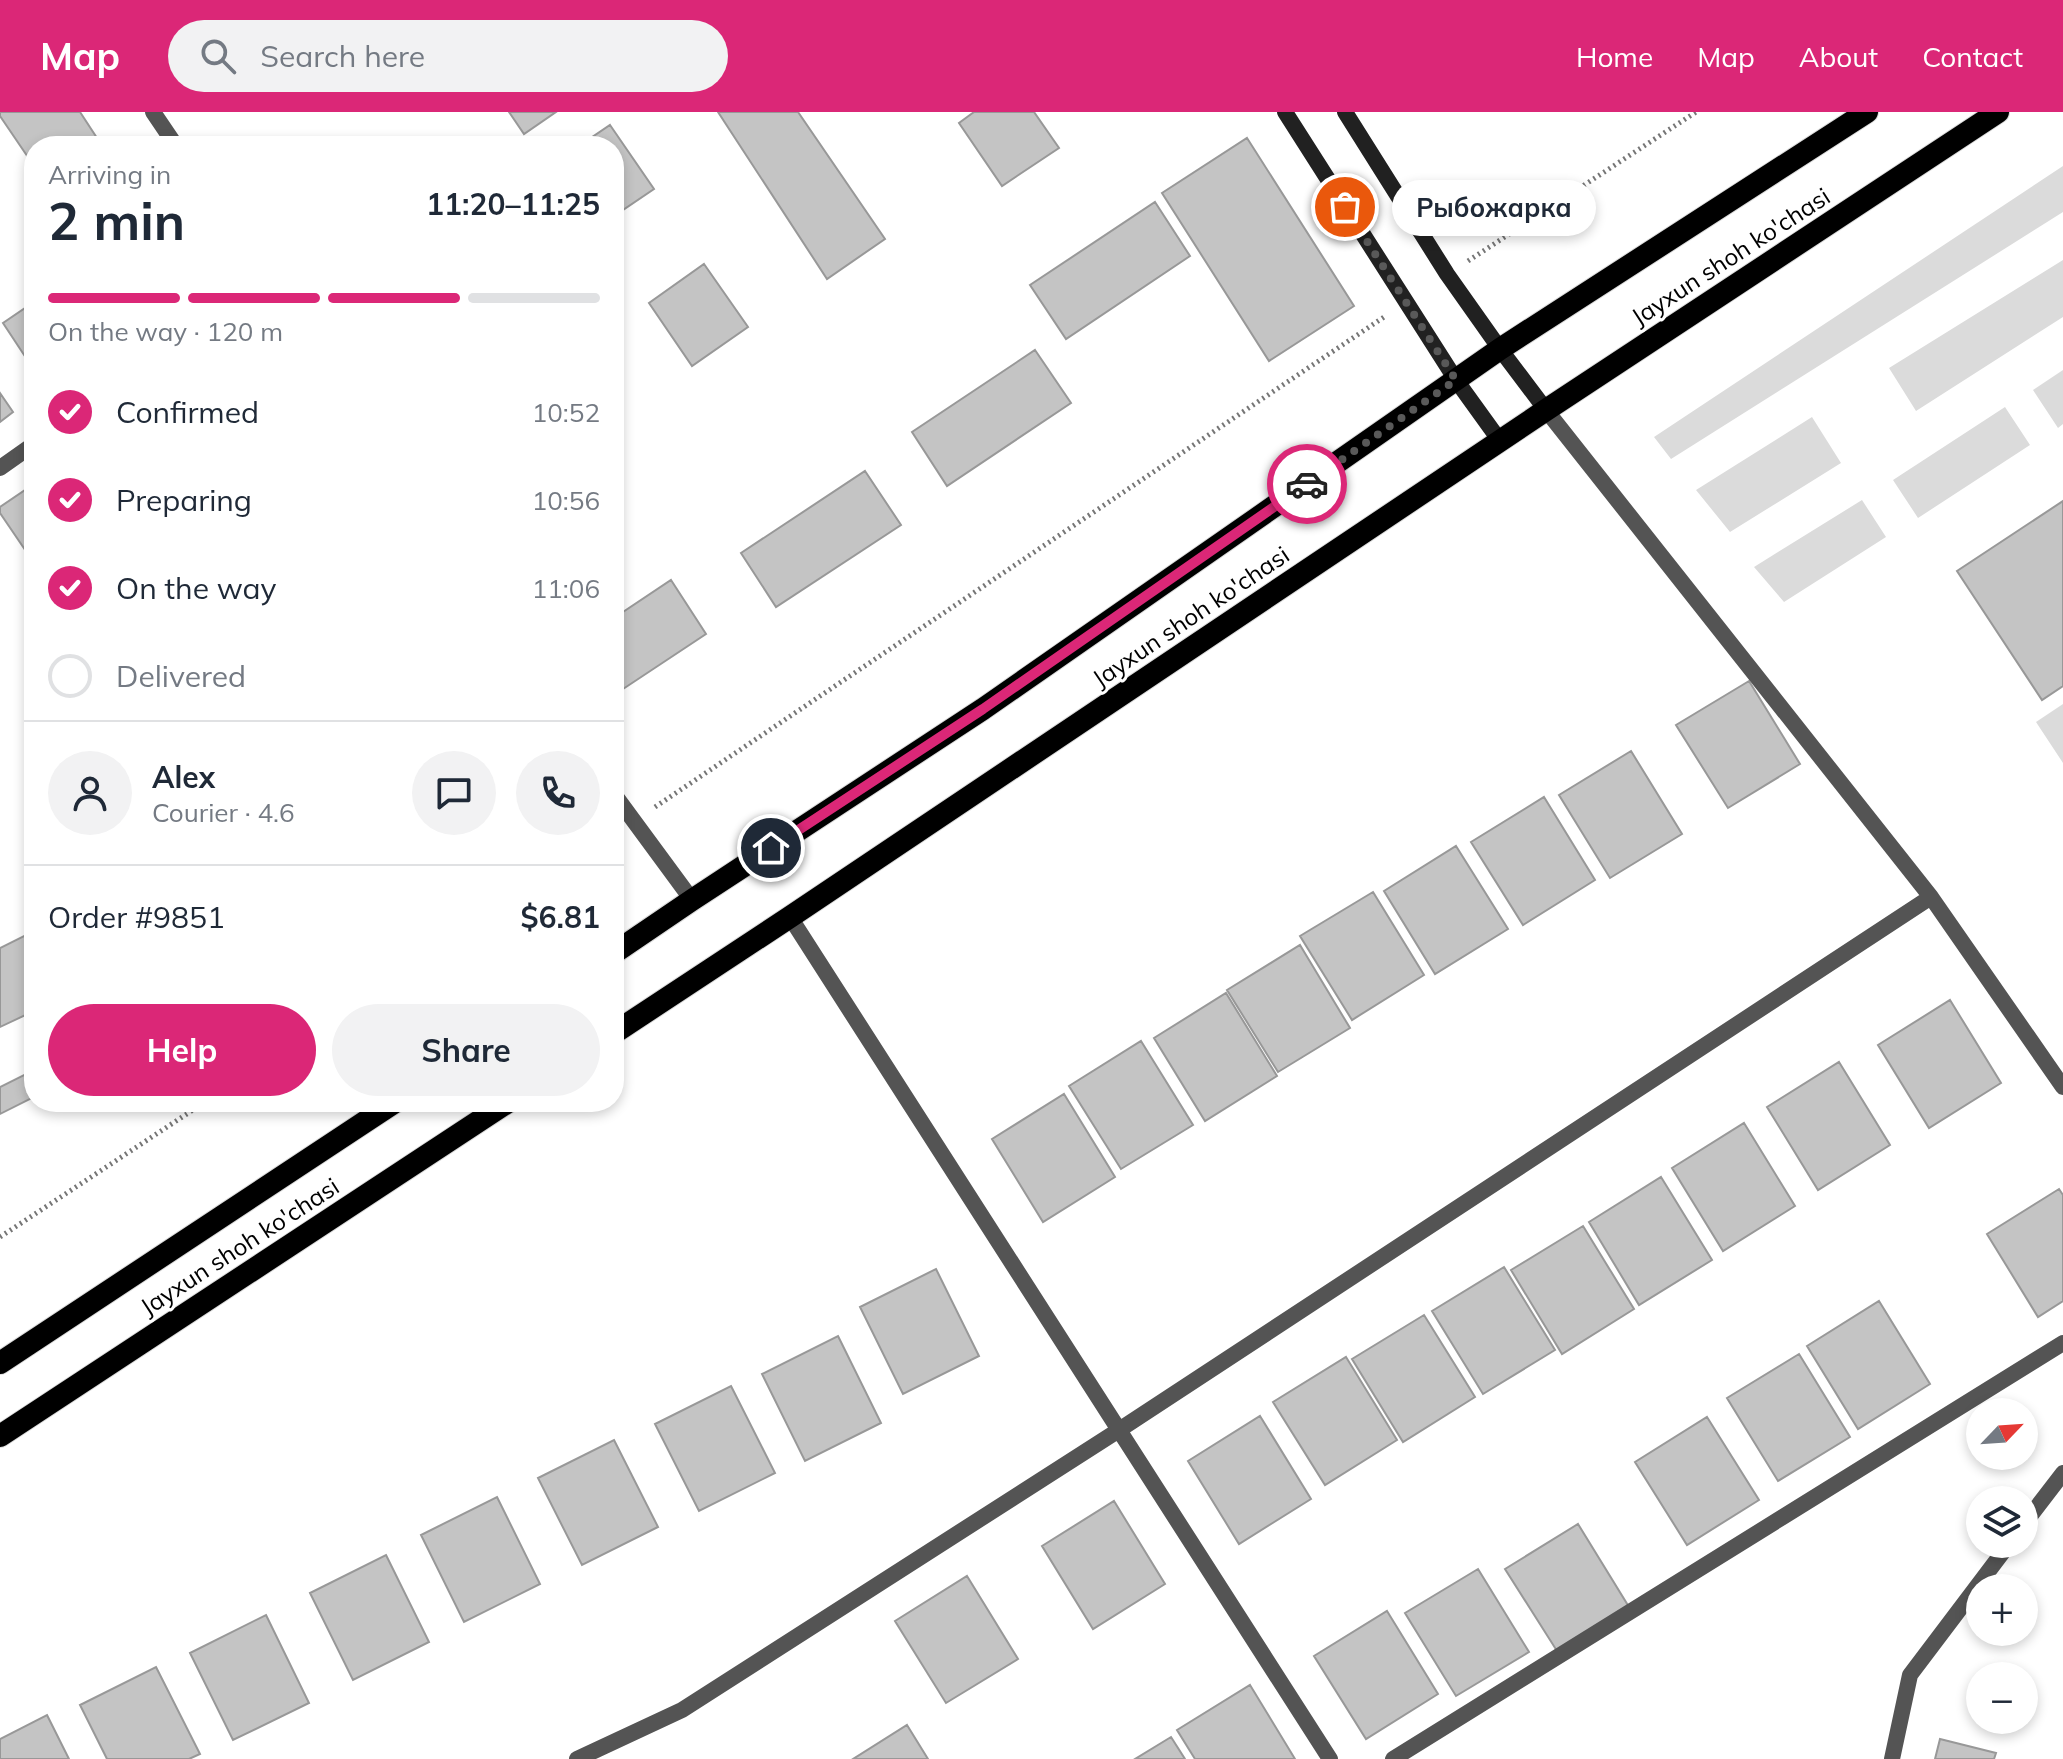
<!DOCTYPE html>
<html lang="en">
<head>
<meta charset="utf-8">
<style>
	body { margin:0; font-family:Mulish,sans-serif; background:#f2f2f3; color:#1f2937; height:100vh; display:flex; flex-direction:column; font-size:30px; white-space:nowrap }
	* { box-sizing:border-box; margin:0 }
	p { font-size:26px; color:#747a83 }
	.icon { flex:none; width:44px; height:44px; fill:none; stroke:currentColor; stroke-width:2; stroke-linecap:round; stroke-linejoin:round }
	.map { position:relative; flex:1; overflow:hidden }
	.side { position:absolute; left:24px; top:24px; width:600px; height:976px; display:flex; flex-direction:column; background:#fff; border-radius:32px; box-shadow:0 4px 12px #0003 }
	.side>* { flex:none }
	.needle { width:52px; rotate:65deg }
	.buttons { position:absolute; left:1966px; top:1286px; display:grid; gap:16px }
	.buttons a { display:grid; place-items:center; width:72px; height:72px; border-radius:50%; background:#fff; box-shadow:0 4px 12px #0003; font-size:40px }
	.pin { position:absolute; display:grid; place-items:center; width:68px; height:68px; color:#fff; margin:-34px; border:4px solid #fff; border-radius:50%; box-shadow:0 2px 8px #0007 }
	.courier { position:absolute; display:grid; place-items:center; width:80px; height:80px; margin:-40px; border:6px solid #db2777; border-radius:50%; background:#fff; color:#222; box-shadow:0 2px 10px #0007 }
	.bubble { position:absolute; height:56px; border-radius:28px; background:#fff; box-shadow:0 4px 12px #0003; font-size:26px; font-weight:700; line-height:56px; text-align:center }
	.headline em { font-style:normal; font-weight:700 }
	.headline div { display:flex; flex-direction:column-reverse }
	.headline { display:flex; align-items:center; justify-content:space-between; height:136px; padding:0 24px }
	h1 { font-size:52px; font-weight:700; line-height:60px }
	.bar { display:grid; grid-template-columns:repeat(4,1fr); gap:12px 8px; align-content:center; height:96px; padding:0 24px }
	.bar i { height:10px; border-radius:6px; background:#e0e1e3 }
	.bar .active { background:#db2777 }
	.bar p { grid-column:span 4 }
	.line { display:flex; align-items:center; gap:20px; padding:0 24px; border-top:2px solid #e0e1e3 }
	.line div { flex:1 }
	.round { display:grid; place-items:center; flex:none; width:84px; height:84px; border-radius:42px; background:#f2f2f3 }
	ol { padding:0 24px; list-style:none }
	li { display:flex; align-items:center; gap:24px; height:88px }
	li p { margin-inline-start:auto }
	li .icon { padding:8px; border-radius:50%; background:#db2777; color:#fff; stroke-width:4 }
	li:last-child { color:#747a83 }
	li i { width:44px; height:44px; border:4px solid #e0e1e3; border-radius:50% }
	.cta { display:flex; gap:16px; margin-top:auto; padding:16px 24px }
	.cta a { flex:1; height:92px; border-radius:48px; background:#db2777; color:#fff; font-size:32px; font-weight:700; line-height:92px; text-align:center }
	.cta a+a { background:#f2f2f3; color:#1f2937 }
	header { display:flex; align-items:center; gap:48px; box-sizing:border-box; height:112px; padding:0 40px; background:#db2777; color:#fff }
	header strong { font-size:38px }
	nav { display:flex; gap:44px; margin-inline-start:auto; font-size:28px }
	.search { width:560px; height:72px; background:#f2f2f3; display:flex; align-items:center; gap:20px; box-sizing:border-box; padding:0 28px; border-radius:44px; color:#747a83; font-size:30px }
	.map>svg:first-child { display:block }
	.green { fill:#dbdbdb }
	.building { fill:#c4c4c4; stroke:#989898; stroke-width:2 }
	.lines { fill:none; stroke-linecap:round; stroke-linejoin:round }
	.trunk-casing { stroke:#dbdbdb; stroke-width:24 }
	.path { stroke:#767676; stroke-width:5; stroke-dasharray:2 4; stroke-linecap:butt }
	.minor { stroke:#545454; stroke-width:16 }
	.secondary { stroke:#212121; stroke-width:16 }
	.trunk { stroke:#000; stroke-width:22 }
	.done { stroke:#595959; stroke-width:8; stroke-dasharray:0 14.4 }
	.route { stroke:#db2777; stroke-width:10 }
	.labels { text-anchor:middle; stroke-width:6; stroke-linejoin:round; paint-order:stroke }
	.street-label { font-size:24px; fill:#000; stroke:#fff }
</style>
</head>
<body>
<header>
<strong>Map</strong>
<div class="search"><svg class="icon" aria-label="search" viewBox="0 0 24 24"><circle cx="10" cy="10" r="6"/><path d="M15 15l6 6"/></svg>Search here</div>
<nav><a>Home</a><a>Map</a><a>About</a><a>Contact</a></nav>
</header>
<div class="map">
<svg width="2063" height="1647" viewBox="0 0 2063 1647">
	<rect width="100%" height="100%" fill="#fff"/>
	<path class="green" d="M2063 54V100L1671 347 1654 325Z
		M2063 148V205L1916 299 1889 256Z
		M2063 258V312L2058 316 2033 278Z
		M2005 295 2030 333 1918 406 1893 368Z
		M1812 305 1841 351 1730 420 1696 378Z
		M1862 388 1886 425 1784 490 1754 455Z
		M2063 592V651L2036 610Z"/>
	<path class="building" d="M0 0H80L97 26 86 34H34V54L0 4Z
		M509 0H556L524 22Z
		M718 0H798L885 127 827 167Z
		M974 0H1034L1059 36 1002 74 959 11Z
		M610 13 654 77 614 104V34H579Z
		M1247 26 1354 194 1269 249 1162 81Z
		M1155 90 1190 144 1066 227 1030 173Z
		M704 152 748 215 692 254 649 191Z
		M34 190V258L3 211Z
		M1035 238 1071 291 947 374 912 320Z
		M0 281 13 300 0 310Z
		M865 359 901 413 776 495 741 441Z
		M34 372V451L0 401V395Z
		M2063 389V574L2042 588 1957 459Z
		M671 468 706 522 614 583V506Z
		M1749 569 1800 652 1728 696 1676 613Z
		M1631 639 1682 722 1610 766 1559 683Z
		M1544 685 1595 768 1523 813 1471 730Z
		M1456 734 1508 817 1435 862 1384 779Z
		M1373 780 1424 863 1352 908 1300 824Z
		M34 819V899L0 915V836Z
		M1300 833 1350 916 1278 960 1227 878Z
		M1226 881 1277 964 1205 1009 1154 926Z
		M1950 888 2001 971 1929 1016 1878 933Z
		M1141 929 1193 1013 1121 1057 1069 974Z
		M1839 950 1890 1033 1818 1078 1767 995Z
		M34 958V985L0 1002V975Z
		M1064 982 1115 1065 1043 1110 992 1027Z
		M1744 1011 1795 1094 1723 1139 1672 1056Z
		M1661 1065 1712 1148 1639 1193 1589 1110Z
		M2059 1077 2063 1083V1189L2038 1205 1987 1122Z
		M1583 1114 1634 1197 1562 1242 1511 1158Z
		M1504 1155 1555 1238 1483 1282 1432 1199Z
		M936 1157 979 1244 903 1282 860 1195Z
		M1879 1189 1930 1272 1858 1317 1807 1234Z
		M1424 1203 1475 1285 1403 1330 1352 1247Z
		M838 1224 881 1311 805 1349 762 1262Z
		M1799 1242 1850 1325 1778 1369 1727 1286Z
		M1346 1245 1397 1328 1325 1373 1273 1290Z
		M731 1274 775 1361 699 1399 655 1312Z
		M1260 1304 1311 1387 1239 1432 1188 1349Z
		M1707 1305 1759 1388 1687 1433 1635 1350Z
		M614 1328 658 1415 582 1453 538 1366Z
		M497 1385 540 1472 464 1510 421 1423Z
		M1114 1389 1165 1472 1093 1517 1042 1434Z
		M1578 1412 1629 1495 1557 1539 1505 1457Z
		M386 1443 429 1530 353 1568 310 1481Z
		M1478 1457 1529 1540 1456 1584 1405 1501Z
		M967 1464 1018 1547 946 1591 895 1509Z
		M1387 1499 1438 1582 1366 1627 1314 1544Z
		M266 1503 309 1591 233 1628 190 1541Z
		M156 1555 200 1642 189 1647H107L80 1593Z
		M1250 1573 1295 1647H1195L1177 1618Z
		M47 1603 69 1647H0V1627Z
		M907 1613 928 1647H853Z
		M1171 1625 1185 1647H1135Z
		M1940 1627 1996 1641 1994 1647H1935Z"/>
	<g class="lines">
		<g class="trunk-casing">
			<path id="trunk" d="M614 841 692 788 983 597 1500 237 1867 0
				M614 921 790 805 1546 298 1998 0
				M0 1251 395 990
				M0 1324 508 990"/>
		</g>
		<path class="path" d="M1468 149 1696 0
			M655 695 1387 203
			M0 1125 205 990"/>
		<path class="minor" d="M153 0 176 34
			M1546 298 1931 785 2063 975
			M0 356 34 332
			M614 682 692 788
			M790 805 1330 1647
			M2024 1412 2063 1361
			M577 1647 682 1598 1119 1318 1931 785
			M1393 1647 2063 1231
			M1892 1647 1910 1563 2009 1432"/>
		<path class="secondary" d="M1285 0 1456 268 1500 329
			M1345 0 1447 162 1500 237 1546 298"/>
		<use href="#trunk" class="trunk"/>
	</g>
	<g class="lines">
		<path class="done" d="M1307 372 1456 268 1345 95"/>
		<path class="route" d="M771 736 983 597 1307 372"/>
	</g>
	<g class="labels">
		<g class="street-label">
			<text transform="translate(1731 145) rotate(-33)" y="8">Jayxun shoh ko'chasi</text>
			<text transform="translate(1191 505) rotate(-34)" y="8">Jayxun shoh ko'chasi</text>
			<text transform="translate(240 1135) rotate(-33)" y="8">Jayxun shoh ko'chasi</text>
		</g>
	</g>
</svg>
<div class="buttons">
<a><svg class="needle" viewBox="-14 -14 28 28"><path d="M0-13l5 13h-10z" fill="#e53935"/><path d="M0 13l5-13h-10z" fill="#747a83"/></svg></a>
<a><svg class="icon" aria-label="layers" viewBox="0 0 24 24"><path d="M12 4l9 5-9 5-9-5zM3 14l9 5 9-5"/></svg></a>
<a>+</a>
<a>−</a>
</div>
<div class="pin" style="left:1345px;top:95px;background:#ea580c"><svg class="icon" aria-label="bag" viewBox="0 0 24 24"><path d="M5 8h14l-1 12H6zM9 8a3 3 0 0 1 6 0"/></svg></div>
<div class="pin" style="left:771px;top:736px;background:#1f2937"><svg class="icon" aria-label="home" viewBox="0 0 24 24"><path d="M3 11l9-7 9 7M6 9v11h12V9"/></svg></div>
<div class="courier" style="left:1307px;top:372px"><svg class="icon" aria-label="car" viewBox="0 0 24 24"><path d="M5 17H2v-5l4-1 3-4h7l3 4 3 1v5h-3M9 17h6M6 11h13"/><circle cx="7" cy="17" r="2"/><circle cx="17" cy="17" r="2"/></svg></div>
<div class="bubble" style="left:1392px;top:68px;width:204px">Рыбожарка</div>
<section class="side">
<div class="headline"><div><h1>2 min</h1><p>Arriving in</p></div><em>11:20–11:25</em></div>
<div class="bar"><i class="active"></i><i class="active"></i><i class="active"></i><i></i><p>On the way · 120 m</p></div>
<ol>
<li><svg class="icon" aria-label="check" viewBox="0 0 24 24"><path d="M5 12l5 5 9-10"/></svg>Confirmed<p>10:52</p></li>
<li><svg class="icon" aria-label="check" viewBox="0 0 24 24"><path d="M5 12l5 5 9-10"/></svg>Preparing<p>10:56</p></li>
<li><svg class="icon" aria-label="check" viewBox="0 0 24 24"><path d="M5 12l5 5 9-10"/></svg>On the way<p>11:06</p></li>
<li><i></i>Delivered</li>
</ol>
<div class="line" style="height:144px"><a class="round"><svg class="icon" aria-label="person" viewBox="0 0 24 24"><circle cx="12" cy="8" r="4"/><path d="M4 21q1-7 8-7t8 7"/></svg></a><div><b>Alex</b><p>Courier · 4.6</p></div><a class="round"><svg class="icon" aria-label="chat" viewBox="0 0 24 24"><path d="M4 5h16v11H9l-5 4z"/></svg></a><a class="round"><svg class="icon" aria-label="phone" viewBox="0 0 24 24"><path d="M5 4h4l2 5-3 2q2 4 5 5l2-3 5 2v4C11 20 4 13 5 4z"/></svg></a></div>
<div class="line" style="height:104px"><div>Order #9851</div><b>$6.81</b></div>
<div class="cta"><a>Help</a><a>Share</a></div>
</section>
</div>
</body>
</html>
